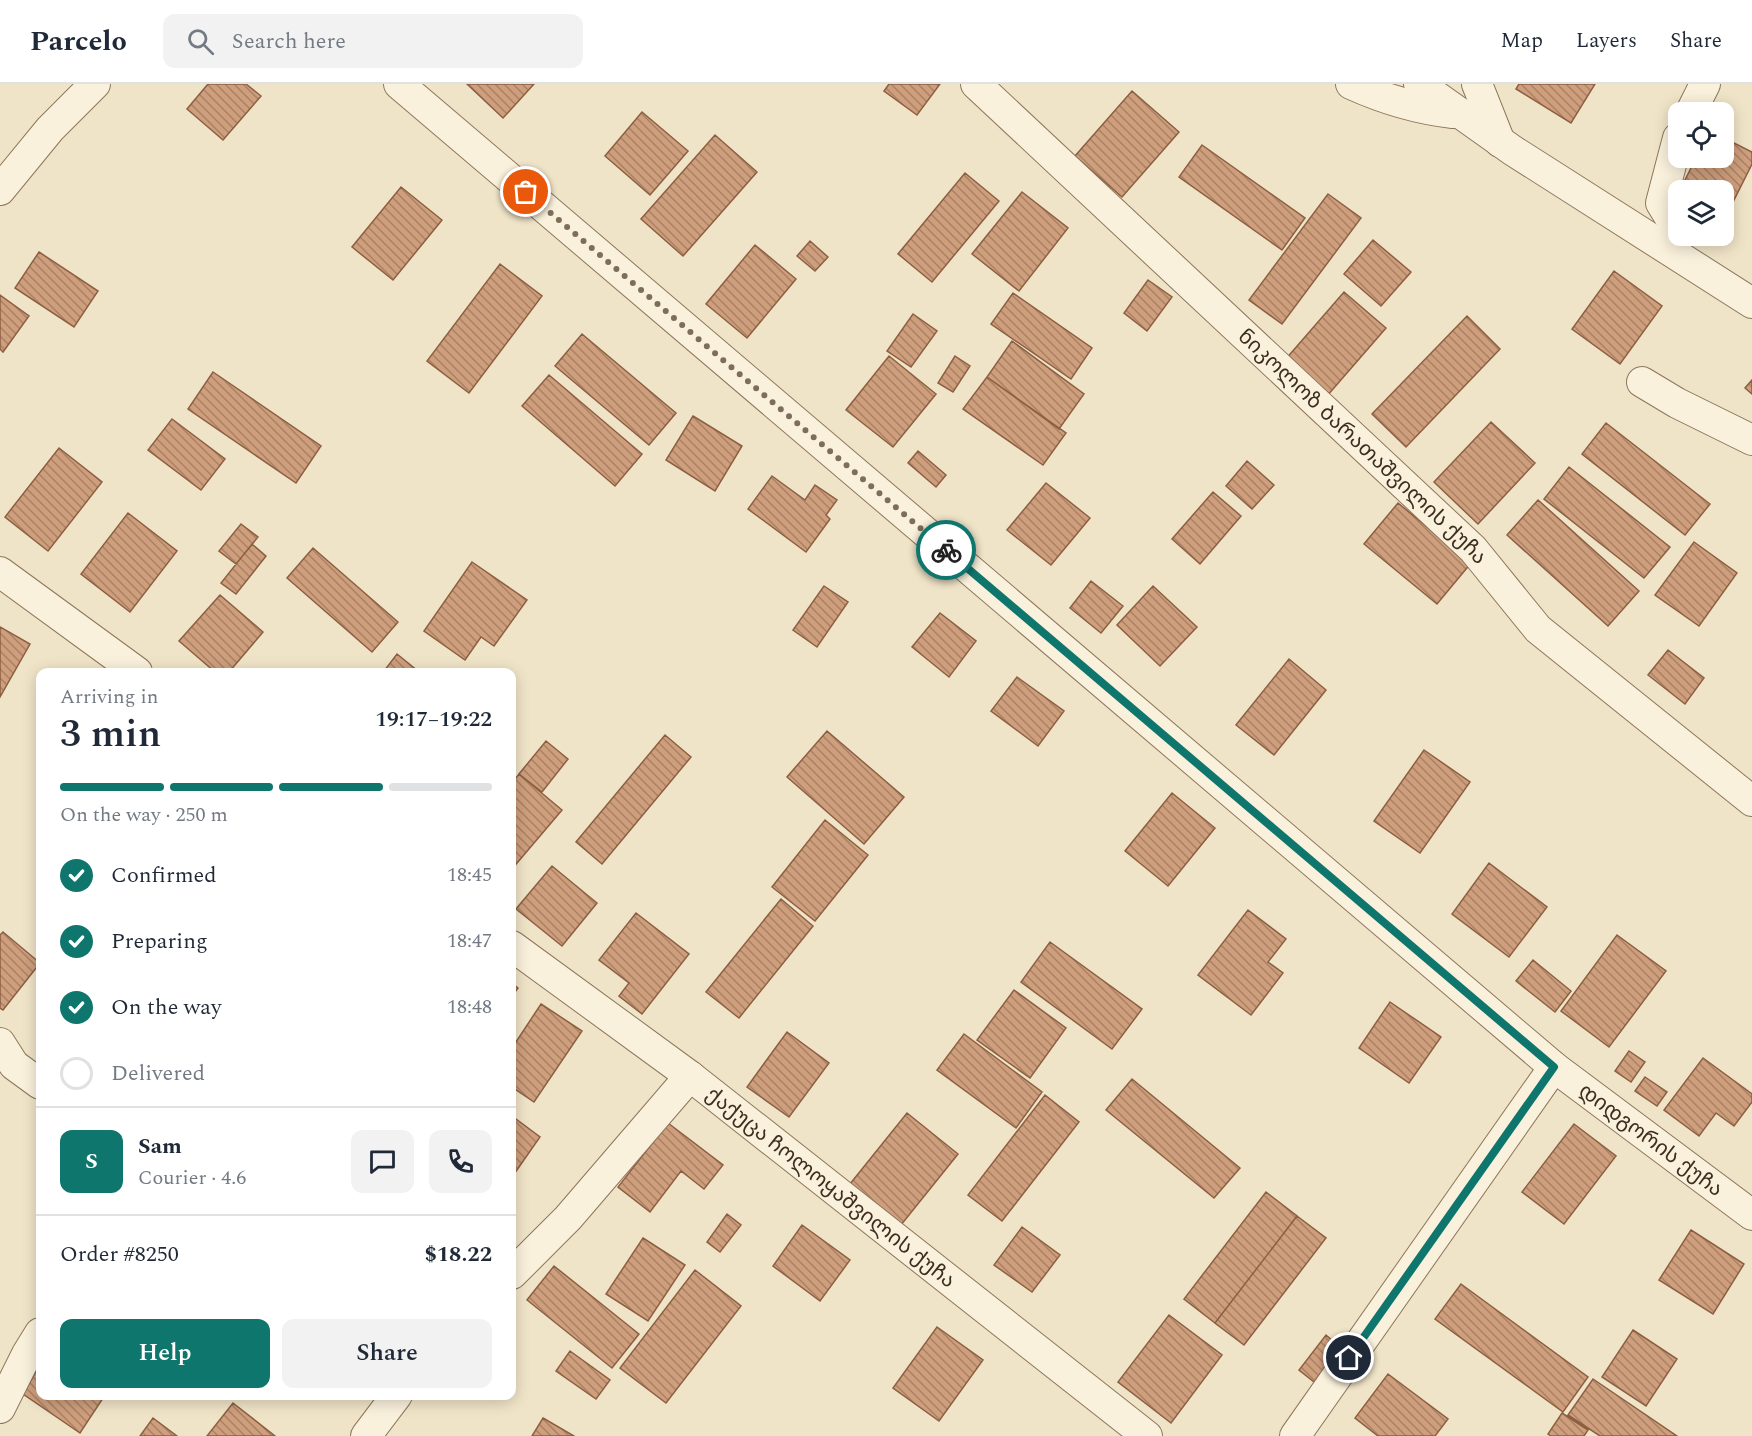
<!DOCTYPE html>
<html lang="en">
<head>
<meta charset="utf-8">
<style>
	body { margin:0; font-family:Spectral,"Noto Sans Georgian",serif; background:#f2f2f3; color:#1f2937; height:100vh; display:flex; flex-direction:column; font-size:22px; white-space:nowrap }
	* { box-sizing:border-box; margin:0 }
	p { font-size:20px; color:#747a83 }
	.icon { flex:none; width:33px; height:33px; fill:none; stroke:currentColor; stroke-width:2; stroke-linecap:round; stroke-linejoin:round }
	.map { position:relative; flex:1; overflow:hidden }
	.side { position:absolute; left:36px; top:584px; width:480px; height:732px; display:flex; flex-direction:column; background:#fff; border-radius:12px; box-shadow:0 3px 15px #0003 }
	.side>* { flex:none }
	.tools { position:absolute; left:1668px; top:18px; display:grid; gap:12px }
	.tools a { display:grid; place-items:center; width:66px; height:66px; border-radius:12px; background:#fff; box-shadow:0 3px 15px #0003; font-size:30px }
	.pin { position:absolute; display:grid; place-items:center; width:51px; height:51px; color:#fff; margin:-26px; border:3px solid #fff; border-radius:50%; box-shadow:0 2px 6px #0007 }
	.courier { position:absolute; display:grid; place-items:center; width:60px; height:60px; margin:-30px; border:4px solid #0f766e; border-radius:50%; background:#fff; color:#222; box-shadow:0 2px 8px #0007 }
	.summary em { font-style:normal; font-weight:600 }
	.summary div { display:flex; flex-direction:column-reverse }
	.summary { display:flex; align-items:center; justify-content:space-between; height:102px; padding:0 24px }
	h1 { font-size:39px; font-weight:600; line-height:45px }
	.bar { display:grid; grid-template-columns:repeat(4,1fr); gap:9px 6px; align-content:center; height:72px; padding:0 24px }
	.bar i { height:8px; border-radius:4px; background:#e0e1e3 }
	.bar .selected { background:#0f766e }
	.bar p { grid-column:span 4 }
	.line { display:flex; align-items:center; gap:15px; padding:0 24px; border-top:2px solid #e0e1e3 }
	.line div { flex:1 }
	.round { display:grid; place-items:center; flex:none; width:63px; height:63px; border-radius:12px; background:#f2f2f3 }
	ol { padding:0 24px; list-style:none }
	li { display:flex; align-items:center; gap:18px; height:66px }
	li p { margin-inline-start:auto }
	li .icon { padding:6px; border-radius:50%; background:#0f766e; color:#fff; stroke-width:4 }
	li:last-child { color:#747a83 }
	li i { width:33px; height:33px; border:3px solid #e0e1e3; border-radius:50% }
	.action { display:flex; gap:12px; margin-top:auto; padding:12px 24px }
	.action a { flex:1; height:69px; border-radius:12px; background:#0f766e; color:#fff; font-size:24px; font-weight:600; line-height:69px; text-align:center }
	.action a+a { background:#f2f2f3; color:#1f2937 }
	header { display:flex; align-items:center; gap:36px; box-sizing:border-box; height:84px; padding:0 30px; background:#fff; border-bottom:2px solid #e0e1e3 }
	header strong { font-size:28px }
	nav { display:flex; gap:33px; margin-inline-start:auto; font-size:21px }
	.search { width:420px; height:54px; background:#f2f2f3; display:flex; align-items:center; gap:15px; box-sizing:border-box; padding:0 21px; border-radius:12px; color:#747a83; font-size:22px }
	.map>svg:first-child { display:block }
	.building { fill:url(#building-back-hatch); stroke:#8d5f41; stroke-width:1.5 }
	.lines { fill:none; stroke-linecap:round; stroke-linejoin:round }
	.minor-casing { stroke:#8d765c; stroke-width:32 }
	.minor { stroke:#faf1dc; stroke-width:30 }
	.done { stroke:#7c6e5b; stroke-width:6; stroke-dasharray:0 10.8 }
	.route { stroke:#0f766e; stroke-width:8 }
	.labels { text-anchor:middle; stroke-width:4.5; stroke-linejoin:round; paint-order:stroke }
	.street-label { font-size:21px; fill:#3d2e20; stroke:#f7eed8 }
</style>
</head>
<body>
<header>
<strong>Parcelo</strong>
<div class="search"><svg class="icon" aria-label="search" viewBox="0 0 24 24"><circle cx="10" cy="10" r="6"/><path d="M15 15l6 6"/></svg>Search here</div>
<nav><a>Map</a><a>Layers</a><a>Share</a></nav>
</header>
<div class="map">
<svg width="1752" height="1352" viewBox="0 0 1752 1352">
	<defs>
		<pattern id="building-back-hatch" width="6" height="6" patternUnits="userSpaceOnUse" patternTransform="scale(1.5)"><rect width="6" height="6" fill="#cf9f7d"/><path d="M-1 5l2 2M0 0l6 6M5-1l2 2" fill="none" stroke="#a98266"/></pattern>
	</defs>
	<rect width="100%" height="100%" fill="#f0e4c8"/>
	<path class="building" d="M208 0H246L261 12 223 56 187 25Z
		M467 0H534L503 34Z
		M889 0H940L917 31 884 7Z
		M1519 0H1595L1571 39 1516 5Z
		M1132 7 1179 48 1122 113 1075 72Z
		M642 28 688 67 650 111 605 72Z
		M715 51 757 88 683 172 641 135Z
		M1724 54 1752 68V80L1730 124 1724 121V106H1695L1683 100 1696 74H1724Z
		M1202 61 1305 134 1282 166 1179 93Z
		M965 89 999 117 932 198 898 170Z
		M401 103 442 136 393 196 352 163Z
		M1022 108 1068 144 1019 207 972 170Z
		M1328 110 1361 134 1282 240 1249 216Z
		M1373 156 1411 188 1381 222 1344 190Z
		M810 157 828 173 815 187 797 172Z
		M755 161 796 195 747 254 706 220Z
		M39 168 98 207 74 243 15 204Z
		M500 180 542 212 469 309 427 277Z
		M1614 187 1662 222 1620 280 1572 245Z
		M1148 196 1172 213 1147 247 1124 229Z
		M1344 208 1386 244 1327 312 1285 276Z
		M1013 209 1092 264 1071 295 991 240Z
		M0 211 29 232 3 268 0 265Z
		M913 230 937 247 911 283 887 267Z
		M1467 232 1500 265 1406 363 1372 330Z
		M582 250 676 329 649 361 555 282Z
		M1012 257 1084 310 1059 345 987 293Z
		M889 272 936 310 893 363 846 326Z
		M955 272 970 282 953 308 938 299Z
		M213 288 321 362 296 399 188 325Z
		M549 291 642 370 615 402 522 322Z
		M987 293 1066 349 1043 381 963 325Z
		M1752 296V310L1745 304Z
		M693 332 742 362 715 407 666 376Z
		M172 335 225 375 201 406 148 366Z
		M1491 338 1535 379 1478 440 1434 398Z
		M1606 339 1710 420 1685 451 1582 370Z
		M59 364 102 398 48 467 5 433Z
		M918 367 946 391 936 403 908 379Z
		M1247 377 1274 401 1252 425 1226 402Z
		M1569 383 1670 463 1644 494 1544 415Z
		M772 392 805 416 815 401 837 416 826 431 830 435 806 468 748 425Z
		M1046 399 1090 434 1051 481 1007 446Z
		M1213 408 1241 432 1200 480 1172 455Z
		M1538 416 1639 507 1608 542 1507 451Z
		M1398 419 1471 479 1437 520 1364 460Z
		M128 429 177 467 130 528 81 490Z
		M241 440 258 453 236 480 219 467Z
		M1694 458 1737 489 1699 542 1655 511Z
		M252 460 266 472 236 510 221 499Z
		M313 464 398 538 372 568 287 494Z
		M472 478 527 516 494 562 481 553 465 576 424 547Z
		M1091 497 1123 522 1101 549 1070 524Z
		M824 502 848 518 817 563 793 546Z
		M1153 502 1197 543 1160 582 1117 541Z
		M220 511 263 548 229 588H215L179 557Z
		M940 529 976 557 949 593 912 563Z
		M0 543 30 560 0 613Z
		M1668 566 1704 594 1685 620 1648 591Z
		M397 570 418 587 417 588 384 587Z
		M1289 575 1326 606 1274 671 1236 641Z
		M1017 593 1064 627 1038 662 991 627Z
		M827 647 904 713 864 760 787 693Z
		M665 651 691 673 602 780 576 758Z
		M546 657 568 675 542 708 519 690Z
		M1424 666 1470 698 1420 769 1374 737Z
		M519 690 562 726 512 785V699Z
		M1172 709 1215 744 1168 802 1125 767Z
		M825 736 868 771 815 837 772 803Z
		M1489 779 1547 823 1509 873 1452 830Z
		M552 782 597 819 562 862 516 825Z
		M781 815 813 842 739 934 706 908Z
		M1248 826 1286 855 1268 878 1283 889 1251 931 1198 891Z
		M636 829 689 870 642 930 619 912 629 899 599 876Z
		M3 848 40 879 3 926 0 924V851Z
		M1617 851 1666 887 1609 963 1561 927Z
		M1050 858 1142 925 1112 965 1021 898Z
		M1533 876 1571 907 1555 928 1516 897Z
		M512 899 518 904 512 912Z
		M1014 906 1066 944 1030 994 977 956Z
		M1390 918 1441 953 1409 999 1359 964Z
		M541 920 582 947 534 1018 512 1003V964Z
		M787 948 829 979 789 1033 747 1003Z
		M964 950 1042 1008 1016 1044 937 986Z
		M1629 967 1645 978 1631 998 1615 987Z
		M1703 974 1752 1010V1018L1734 1042 1716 1029 1699 1052 1664 1026Z
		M1645 993 1667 1008 1657 1022 1635 1007Z
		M1132 995 1240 1084 1214 1114 1106 1026Z
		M1045 1011 1079 1038 1002 1137 968 1111Z
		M907 1029 958 1070 901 1141 850 1100Z
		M512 1032 540 1053 512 1093Z
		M668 1039 723 1081 704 1105 681 1087 650 1128 618 1103Z
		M1574 1040 1616 1072 1564 1140 1522 1108Z
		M1266 1108 1297 1132 1215 1239 1184 1215Z
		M727 1130 741 1141 720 1168 707 1158Z
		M1297 1132 1326 1154 1244 1261 1215 1239Z
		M802 1141 850 1176 820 1217 773 1182Z
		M1022 1143 1060 1171 1032 1208 994 1181Z
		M1691 1146 1744 1180 1713 1230 1659 1196Z
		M643 1154 685 1181 648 1237 606 1210Z
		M554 1182 639 1250 612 1284 527 1216Z
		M695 1186 741 1222 666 1319 620 1284Z
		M1461 1200 1588 1293 1563 1328 1435 1235Z
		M1169 1231 1222 1271 1171 1339 1118 1298Z
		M937 1243 983 1276 939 1337 893 1304Z
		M1633 1246 1677 1275 1646 1322 1602 1293Z
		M1326 1251 1340 1263 1314 1298 1299 1286Z
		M570 1267 610 1296 596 1315 556 1287Z
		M40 1281V1311H105L80 1349 23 1310Z
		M1388 1290 1448 1335 1435 1352H1378L1355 1334Z
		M1593 1295 1677 1352H1600L1568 1331Z
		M233 1319 275 1352H207Z
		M1562 1329 1588 1346 1584 1352H1551L1548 1350Z
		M153 1334 177 1352H140Z
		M543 1334 574 1352H532Z"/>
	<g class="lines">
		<g class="minor-casing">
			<g id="minor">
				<path id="s1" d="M399 0 1554 983 1752 1131"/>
				<path id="s2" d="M976 0 1473 465 1538 545 1752 717"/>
				<path d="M1351 0C1384 15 1417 25 1453 29"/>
				<path d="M1419 0 1512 66 1752 219"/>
				<path d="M1477 0 1500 58"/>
				<path d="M1691 28 1705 0"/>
				<path d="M1678 54 1661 119 1678 147"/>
				<path d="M0 106 50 45 95 0"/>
				<path d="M1642 298 1677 319 1752 356"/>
				<path d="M0 488 137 588"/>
				<path id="s3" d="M512 862 690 992 1147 1352"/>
				<path d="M0 959 14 981 40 1000"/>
				<path d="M512 1190 568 1134 690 992"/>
				<path d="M0 1324 27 1270 40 1249"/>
				<path d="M366 1352 397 1311"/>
				<path d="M1295 1352 1554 983"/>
			</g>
		</g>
		<use href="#minor" class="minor"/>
	</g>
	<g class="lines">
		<path class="done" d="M526 108 946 466"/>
		<path class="route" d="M946 466 1554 983 1349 1274"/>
	</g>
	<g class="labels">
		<g class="street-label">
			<text dy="7" stroke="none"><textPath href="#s2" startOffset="530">ნიკოლოზ ბარათაშვილის ქუჩა</textPath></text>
			<text dy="7" stroke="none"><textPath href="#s1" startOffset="1638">დიდგორის ქუჩა</textPath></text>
			<text dy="7" stroke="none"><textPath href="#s3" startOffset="400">ქაქუცა ჩოლოყაშვილის ქუჩა</textPath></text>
		</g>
	</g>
</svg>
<div class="tools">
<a><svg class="icon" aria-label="locate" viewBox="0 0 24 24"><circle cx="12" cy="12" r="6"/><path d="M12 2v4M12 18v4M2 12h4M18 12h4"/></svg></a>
<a><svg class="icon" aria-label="layers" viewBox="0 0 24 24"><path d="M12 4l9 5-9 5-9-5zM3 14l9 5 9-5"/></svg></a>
</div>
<div class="pin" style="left:526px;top:108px;background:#ea580c"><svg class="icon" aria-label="bag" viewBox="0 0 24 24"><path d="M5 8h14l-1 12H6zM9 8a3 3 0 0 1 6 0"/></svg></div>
<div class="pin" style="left:1349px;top:1274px;background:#1f2937"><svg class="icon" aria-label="home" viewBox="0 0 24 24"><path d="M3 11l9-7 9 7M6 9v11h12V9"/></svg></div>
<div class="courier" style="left:946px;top:466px"><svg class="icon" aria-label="bike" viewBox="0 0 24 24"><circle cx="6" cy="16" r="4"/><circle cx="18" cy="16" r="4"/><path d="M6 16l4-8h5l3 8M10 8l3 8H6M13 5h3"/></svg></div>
<section class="side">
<div class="summary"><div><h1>3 min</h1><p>Arriving in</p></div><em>19:17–19:22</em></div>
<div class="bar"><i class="selected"></i><i class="selected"></i><i class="selected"></i><i></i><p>On the way · 250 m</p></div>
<ol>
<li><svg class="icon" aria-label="check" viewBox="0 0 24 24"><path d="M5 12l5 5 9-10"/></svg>Confirmed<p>18:45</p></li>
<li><svg class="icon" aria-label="check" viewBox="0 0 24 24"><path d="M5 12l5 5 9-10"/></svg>Preparing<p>18:47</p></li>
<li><svg class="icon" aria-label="check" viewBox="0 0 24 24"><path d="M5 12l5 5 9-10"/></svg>On the way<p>18:48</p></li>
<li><i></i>Delivered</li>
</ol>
<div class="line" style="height:108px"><b class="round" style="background:#0f766e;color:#fff">S</b><div><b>Sam</b><p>Courier · 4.6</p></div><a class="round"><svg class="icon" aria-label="chat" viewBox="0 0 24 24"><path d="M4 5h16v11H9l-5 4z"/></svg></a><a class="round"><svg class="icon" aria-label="phone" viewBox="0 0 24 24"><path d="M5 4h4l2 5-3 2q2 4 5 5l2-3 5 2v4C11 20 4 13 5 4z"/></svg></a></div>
<div class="line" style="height:78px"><div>Order #8250</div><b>$18.22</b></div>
<div class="action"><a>Help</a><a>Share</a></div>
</section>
</div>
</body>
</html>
